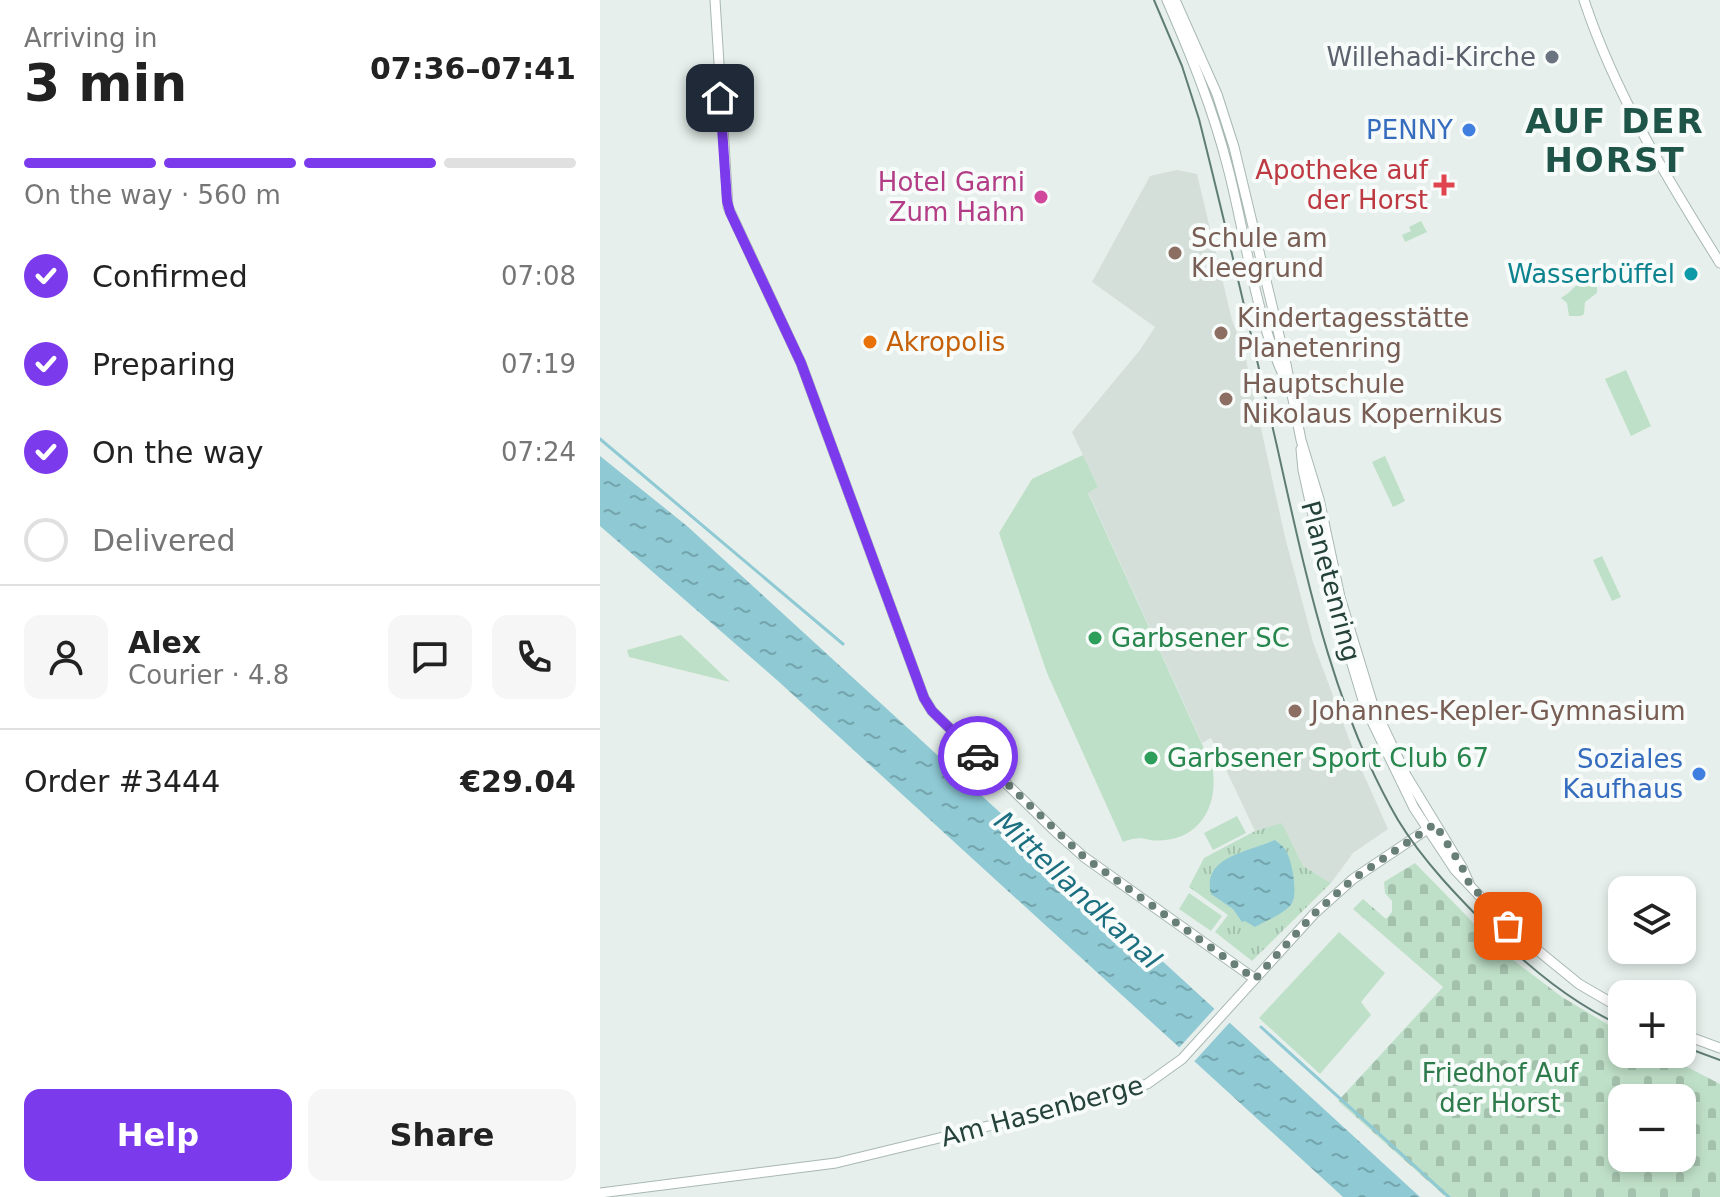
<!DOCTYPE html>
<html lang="en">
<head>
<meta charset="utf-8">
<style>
	body { margin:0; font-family:"DejaVu Sans",sans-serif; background:#f6f6f6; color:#222; height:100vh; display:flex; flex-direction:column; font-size:30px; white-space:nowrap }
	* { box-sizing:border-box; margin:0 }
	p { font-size:26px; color:#767676 }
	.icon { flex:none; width:44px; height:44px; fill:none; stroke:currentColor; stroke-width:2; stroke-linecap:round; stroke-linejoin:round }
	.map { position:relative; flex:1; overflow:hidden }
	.sheet { display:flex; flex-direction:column; background:#fff; width:600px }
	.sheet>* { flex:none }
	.tools { position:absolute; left:1008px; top:876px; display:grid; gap:16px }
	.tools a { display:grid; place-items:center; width:88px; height:88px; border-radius:16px; background:#fff; box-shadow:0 4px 12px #0003; font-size:40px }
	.pin { position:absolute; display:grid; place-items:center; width:68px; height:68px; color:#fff; margin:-34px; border-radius:16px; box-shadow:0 4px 12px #0006 }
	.courier { position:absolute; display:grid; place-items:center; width:80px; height:80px; margin:-40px; border:6px solid #7c3aed; border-radius:50%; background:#fff; color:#222; box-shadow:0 2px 10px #0007 }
	.summary em { font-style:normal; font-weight:700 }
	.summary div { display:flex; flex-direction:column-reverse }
	.summary { display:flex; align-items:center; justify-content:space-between; height:136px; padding:0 24px }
	h1 { font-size:52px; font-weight:700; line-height:60px }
	.bar { display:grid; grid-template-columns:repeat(4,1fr); gap:12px 8px; align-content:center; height:96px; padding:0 24px }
	.bar i { height:10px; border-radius:6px; background:#e0e0e0 }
	.bar .on { background:#7c3aed }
	.bar p { grid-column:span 4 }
	.line { display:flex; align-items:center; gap:20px; padding:0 24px; border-top:2px solid #e0e0e0 }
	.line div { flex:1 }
	.round { display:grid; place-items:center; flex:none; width:84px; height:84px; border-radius:16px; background:#f6f6f6 }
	ol { padding:0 24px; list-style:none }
	li { display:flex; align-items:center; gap:24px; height:88px }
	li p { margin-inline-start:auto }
	li .icon { padding:8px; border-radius:50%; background:#7c3aed; color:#fff; stroke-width:4 }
	li:last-child { color:#767676 }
	li i { width:44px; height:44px; border:4px solid #e0e0e0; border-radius:50% }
	.primary-button { display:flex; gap:16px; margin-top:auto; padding:16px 24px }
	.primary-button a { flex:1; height:92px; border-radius:16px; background:#7c3aed; color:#fff; font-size:32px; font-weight:700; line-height:92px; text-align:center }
	.primary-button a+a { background:#f6f6f6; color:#222 }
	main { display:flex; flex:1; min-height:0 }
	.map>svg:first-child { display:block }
	.built { fill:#d4dfda }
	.grass { fill:url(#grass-tufts) }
	.cemetery { fill:url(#cemetery-stones); fill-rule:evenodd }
	.park { fill:#bfe0c8 }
	.water { fill:url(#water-ripples) }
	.pier { fill:#e6efeb }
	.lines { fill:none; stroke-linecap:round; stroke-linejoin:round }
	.stream { stroke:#8ec9d4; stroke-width:3 }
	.minor-casing { stroke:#a8b8b2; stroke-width:11 }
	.minor { stroke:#fff; stroke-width:9 }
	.tram { stroke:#5f7d75; stroke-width:2 }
	.done { stroke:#687f78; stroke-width:8; stroke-dasharray:0 14.4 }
	.route { stroke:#7c3aed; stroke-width:10 }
	.worship-dot { fill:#6b7280; stroke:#f7fbf9; stroke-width:3 }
	.shop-dot { fill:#3f7fe0; stroke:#f7fbf9; stroke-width:3 }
	.health-dot { fill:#e0444e; stroke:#f7fbf9; stroke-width:3 }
	.hotel-dot { fill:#d1479c; stroke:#f7fbf9; stroke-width:3 }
	.education-dot { fill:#8d6e63; stroke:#f7fbf9; stroke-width:3 }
	.culture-dot { fill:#0f9aa8; stroke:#f7fbf9; stroke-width:3 }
	.food-dot { fill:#e8710a; stroke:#f7fbf9; stroke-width:3 }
	.leisure-dot { fill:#2e9e5b; stroke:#f7fbf9; stroke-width:3 }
	.labels { text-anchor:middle; stroke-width:8; stroke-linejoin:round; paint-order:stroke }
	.worship-label { font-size:26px; fill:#5b616d; stroke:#f7fbf9; text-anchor:end }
	.shop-label { font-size:26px; fill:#366cbe; stroke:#f7fbf9; text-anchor:end }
	.health-label { font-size:26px; fill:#be3a42; stroke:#f7fbf9; text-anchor:end }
	.hotel-label { font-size:26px; fill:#b23c85; stroke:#f7fbf9; text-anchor:end }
	.education-label { font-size:26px; fill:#785e54; stroke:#f7fbf9; text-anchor:start }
	.culture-label { font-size:26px; fill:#0d838f; stroke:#f7fbf9; text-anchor:end }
	.food-label { font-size:26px; fill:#c56008; stroke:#f7fbf9; text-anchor:start }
	.street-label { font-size:26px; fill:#24423a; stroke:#f7fbf9 }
	.leisure-label { font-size:26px; fill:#27864d; stroke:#f7fbf9; text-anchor:start }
	.park-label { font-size:26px; fill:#2d7a4b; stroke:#f7fbf9 }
	.water-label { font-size:28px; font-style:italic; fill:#1c6f80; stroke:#f7fbf9 }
	.district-label { font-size:34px; font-weight:bold; letter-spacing:2px; fill:#1f5548; stroke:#f7fbf9 }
</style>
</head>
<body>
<main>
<section class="sheet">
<div class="summary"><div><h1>3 min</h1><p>Arriving in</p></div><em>07:36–07:41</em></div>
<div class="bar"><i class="on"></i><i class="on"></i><i class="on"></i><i></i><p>On the way · 560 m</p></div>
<ol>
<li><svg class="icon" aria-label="check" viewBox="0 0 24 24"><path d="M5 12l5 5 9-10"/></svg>Confirmed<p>07:08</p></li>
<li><svg class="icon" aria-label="check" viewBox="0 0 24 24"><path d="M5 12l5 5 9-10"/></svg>Preparing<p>07:19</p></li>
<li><svg class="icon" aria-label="check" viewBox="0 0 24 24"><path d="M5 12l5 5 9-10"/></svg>On the way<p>07:24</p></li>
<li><i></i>Delivered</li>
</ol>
<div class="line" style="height:144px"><a class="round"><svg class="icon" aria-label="person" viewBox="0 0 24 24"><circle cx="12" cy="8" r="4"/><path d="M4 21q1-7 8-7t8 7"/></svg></a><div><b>Alex</b><p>Courier · 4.8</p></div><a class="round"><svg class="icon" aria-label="chat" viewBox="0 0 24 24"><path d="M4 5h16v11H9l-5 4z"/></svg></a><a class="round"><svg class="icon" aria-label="phone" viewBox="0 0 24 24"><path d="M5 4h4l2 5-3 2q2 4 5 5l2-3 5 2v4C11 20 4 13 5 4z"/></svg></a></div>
<div class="line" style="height:104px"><div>Order #3444</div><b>€29.04</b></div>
<div class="primary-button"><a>Help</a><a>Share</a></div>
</section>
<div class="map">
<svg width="1120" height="1197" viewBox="0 0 1120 1197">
	<defs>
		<pattern id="grass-tufts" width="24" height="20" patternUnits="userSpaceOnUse" patternTransform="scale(2)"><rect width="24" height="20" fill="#bfe0c8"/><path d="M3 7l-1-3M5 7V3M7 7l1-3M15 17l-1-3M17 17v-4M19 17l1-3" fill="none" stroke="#a4c1ad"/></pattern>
		<pattern id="cemetery-stones" width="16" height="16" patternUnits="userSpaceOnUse" patternTransform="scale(2)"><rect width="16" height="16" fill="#bfe0c8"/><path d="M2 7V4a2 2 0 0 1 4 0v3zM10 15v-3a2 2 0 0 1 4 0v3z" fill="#a4c1ad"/></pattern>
		<pattern id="water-ripples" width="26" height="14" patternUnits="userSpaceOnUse" patternTransform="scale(2)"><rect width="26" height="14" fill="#8ec9d4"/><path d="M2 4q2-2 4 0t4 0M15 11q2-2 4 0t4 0" fill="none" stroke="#74a5ad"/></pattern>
	</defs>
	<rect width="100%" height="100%" fill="#e6efeb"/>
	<path class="built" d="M577 170 597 174 632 320 644 351 685 537 713 642 755 755 788 829 753 853 731 883 703 866 682 824 655 831 611 738 602 743 488 492 498 487 472 432 540 350 555 327 492 282 550 176Z"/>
	<path class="grass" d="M682 823 703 866 731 883 652 961 615 932 628 915 589 887 604 858 655 831Z"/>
	<path class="cemetery" d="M815 863 900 950 962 997 1022 1033V1054H1062L1120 1084V1197H846L738 1101 843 987 753 909 763 899 786 919 792 912V901L785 893 784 882ZM1022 1098H1082V1158H1022Z"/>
	<path class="park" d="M821 221 827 232 805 242 802 235 811 231 809 227Z
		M988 278 997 285V293L985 302 984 314 981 316H969L967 303 961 298C972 292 977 282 988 278Z
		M1026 370 1051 426 1031 436 1005 379Z
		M483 455 498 487 488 493 612 766C619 800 604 836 565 840 545 843 546 833 523 842L447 673 399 533 432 479Z
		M785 456 805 501 793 507 772 462Z
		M1002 556 1021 597 1012 601 993 560Z
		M81 635 130 682 29 657 27 650Z
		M637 816 646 833 613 850 604 833Z
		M589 893 622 916 611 931 579 909Z
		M739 932 785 973 761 1002 771 1015 720 1074 659 1018Z"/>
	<path class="water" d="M0 456 87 526 168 600 820 1197H743L178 681 0 526Z
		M675 840C678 843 682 845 684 848 692 857 698 893 692 903 686 913 666 921 655 927L645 921 642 922 633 909 611 894C601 856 650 852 675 840Z"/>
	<path class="pier" d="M617 1006 632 1020 591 1065 576 1051Z"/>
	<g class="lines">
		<path class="stream" d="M0 439 243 644
			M661 1027 849 1197"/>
		<g class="minor-casing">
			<path id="minor" d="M115 0 128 207 201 363 324 698 332 711 458 834 484 857 655 979
				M567 0C591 55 613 109 628 168 646 237 655 317 686 381
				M575 0 617 94 634 147 686 364 701 440 719 499 740 597 773 705 806 775 862 867 869 883
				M984 0C1015 94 1068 180 1120 263
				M701 449 703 470 729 588 765 707 814 808 855 870 908 926 979 984 1022 1009
				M1082 1034 1120 1048
				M0 1193 236 1163 463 1108 547 1084 582 1059 714 914 753 879 835 824"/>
		</g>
		<use href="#minor" class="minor"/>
		<path class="tram" d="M554 0 582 66 599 119C626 226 651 334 676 442 705 570 731 705 798 820 823 861 858 897 891 930 931 969 972 1003 1022 1026
			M1082 1046 1120 1060"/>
	</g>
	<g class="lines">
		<path class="done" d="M378 756 484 857 655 979 714 914 753 879 835 824 862 867 869 883 908 926"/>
		<path class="route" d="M120 98 127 201 130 212 201 363 324 698 332 711 378 756"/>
	</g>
	<circle class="worship-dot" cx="952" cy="57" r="8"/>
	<g class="shop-dot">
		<circle cx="869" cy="130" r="8"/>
		<circle cx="1099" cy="774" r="8"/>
	</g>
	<path class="health-dot" d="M840 173h8v8h8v8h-8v8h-8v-8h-8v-8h8z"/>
	<circle class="hotel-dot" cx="441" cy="197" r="8"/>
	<g class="education-dot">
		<circle cx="575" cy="253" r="8"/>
		<circle cx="621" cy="333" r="8"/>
		<circle cx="626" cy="399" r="8"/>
		<circle cx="695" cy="711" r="8"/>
	</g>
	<circle class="culture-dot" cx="1091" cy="274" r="8"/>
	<circle class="food-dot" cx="270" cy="342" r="8"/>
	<g class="leisure-dot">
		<circle cx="495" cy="638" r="8"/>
		<circle cx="551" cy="758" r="8"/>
	</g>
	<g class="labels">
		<g class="worship-label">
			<text x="936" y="66">Willehadi-Kirche</text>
		</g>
		<g class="shop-label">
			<text x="853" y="139">PENNY</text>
			<text x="1083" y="768">Soziales<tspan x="1083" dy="30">Kaufhaus</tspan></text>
		</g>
		<g class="health-label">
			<text x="828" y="179">Apotheke auf<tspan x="828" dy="30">der Horst</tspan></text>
		</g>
		<g class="hotel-label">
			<text x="425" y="191">Hotel Garni<tspan x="425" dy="30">Zum Hahn</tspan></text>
		</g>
		<g class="education-label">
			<text x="591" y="247">Schule am<tspan x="591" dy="30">Kleegrund</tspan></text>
			<text x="637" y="327">Kindertagesstätte<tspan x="637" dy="30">Planetenring</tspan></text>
			<text x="642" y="393">Hauptschule<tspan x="642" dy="30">Nikolaus Kopernikus</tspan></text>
			<text x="711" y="720">Johannes-Kepler-Gymnasium</text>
		</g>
		<g class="culture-label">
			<text x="1075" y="283">Wasserbüffel</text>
		</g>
		<g class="food-label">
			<text x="286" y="351">Akropolis</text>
		</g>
		<g class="street-label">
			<text transform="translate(731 581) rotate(75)" y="9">Planetenring</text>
			<text transform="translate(442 1111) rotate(-15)" y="9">Am Hasenberge</text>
		</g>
		<g class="leisure-label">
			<text x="511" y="647">Garbsener SC</text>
			<text x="567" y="767">Garbsener Sport Club 67</text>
		</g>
		<g class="park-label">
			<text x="900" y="1082">Friedhof Auf<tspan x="900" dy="30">der Horst</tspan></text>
		</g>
		<g class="water-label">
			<text transform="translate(478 890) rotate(43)" y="10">Mittellandkanal</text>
		</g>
		<g class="district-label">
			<text x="1015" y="133">AUF DER<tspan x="1015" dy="39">HORST</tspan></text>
		</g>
	</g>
</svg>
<div class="tools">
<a><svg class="icon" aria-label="layers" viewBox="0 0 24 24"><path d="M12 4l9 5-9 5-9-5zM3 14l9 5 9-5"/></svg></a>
<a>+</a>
<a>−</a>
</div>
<div class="pin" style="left:908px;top:926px;background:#ea580c"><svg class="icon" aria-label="bag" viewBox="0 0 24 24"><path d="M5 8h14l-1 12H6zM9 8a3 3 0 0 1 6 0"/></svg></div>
<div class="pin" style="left:120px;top:98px;background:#1f2937"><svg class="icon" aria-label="home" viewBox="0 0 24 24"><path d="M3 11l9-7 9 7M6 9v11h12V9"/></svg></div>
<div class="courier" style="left:378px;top:756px"><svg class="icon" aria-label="car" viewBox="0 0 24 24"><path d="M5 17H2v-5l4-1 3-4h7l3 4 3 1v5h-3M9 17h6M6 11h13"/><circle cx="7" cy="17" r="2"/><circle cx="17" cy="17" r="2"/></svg></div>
</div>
</main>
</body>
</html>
